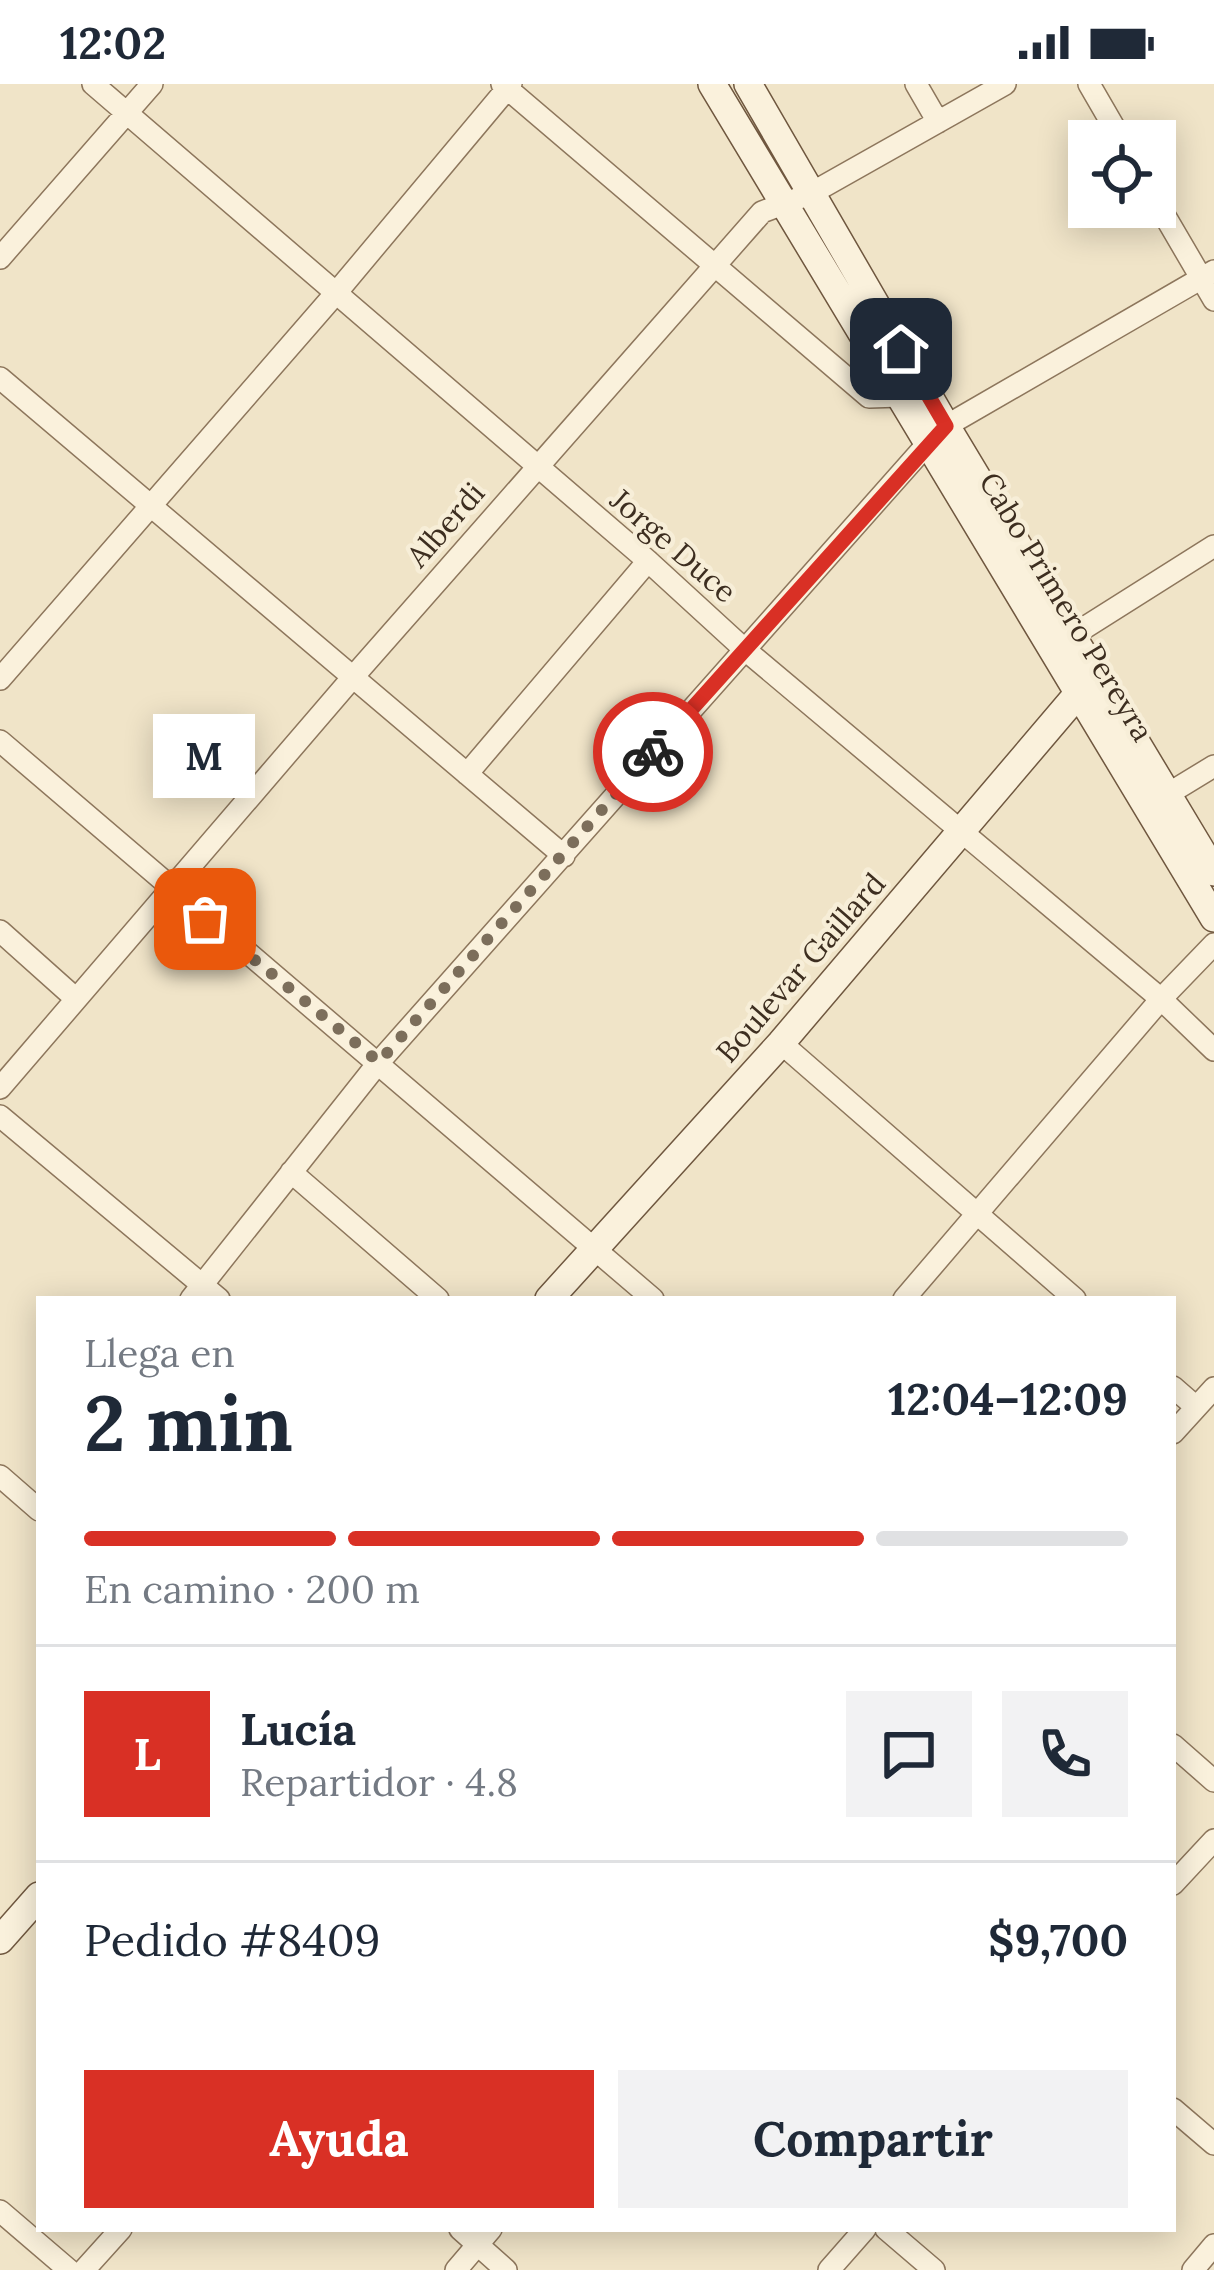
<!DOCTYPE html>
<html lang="es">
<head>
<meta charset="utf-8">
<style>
	body { margin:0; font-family:Lora,serif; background:#f2f2f3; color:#1f2937; height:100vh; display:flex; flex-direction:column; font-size:45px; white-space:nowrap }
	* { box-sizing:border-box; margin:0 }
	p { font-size:39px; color:#747a83 }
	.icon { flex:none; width:66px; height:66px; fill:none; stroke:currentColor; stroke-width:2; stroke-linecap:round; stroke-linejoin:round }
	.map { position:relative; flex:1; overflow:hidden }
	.sheet { position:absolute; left:36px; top:1212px; width:1140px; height:936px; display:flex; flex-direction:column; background:#fff; border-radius:0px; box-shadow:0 6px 30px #0003 }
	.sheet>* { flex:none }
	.controls { position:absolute; left:1068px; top:36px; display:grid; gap:24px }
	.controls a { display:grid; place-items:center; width:108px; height:108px; border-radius:0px; background:#fff; box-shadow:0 6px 30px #0003; font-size:60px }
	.pin { position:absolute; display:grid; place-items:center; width:102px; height:102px; color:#fff; margin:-51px; border-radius:24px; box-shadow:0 6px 18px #0006 }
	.courier { position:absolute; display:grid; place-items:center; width:120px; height:120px; margin:-60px; border:9px solid #d93025; border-radius:50%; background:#fff; color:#222; box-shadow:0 3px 15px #0007 }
	.bubble { position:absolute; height:84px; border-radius:0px; background:#fff; box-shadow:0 6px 30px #0003; font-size:39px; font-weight:700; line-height:84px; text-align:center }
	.head em { font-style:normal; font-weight:700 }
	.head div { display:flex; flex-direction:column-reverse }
	.head { display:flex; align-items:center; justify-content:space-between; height:204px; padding:0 48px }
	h1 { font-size:78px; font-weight:700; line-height:90px }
	.bar { display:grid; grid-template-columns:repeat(4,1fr); gap:18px 12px; align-content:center; height:144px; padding:0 48px }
	.bar i { height:15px; border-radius:9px; background:#e0e1e3 }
	.bar .selected { background:#d93025 }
	.bar p { grid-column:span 4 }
	.line { display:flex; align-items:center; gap:30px; padding:0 48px; border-top:3px solid #e0e1e3 }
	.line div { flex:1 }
	.round { display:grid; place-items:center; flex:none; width:126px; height:126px; border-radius:0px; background:#f2f2f3 }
	.primary-button { display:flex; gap:24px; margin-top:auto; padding:24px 48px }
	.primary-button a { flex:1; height:138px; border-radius:0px; background:#d93025; color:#fff; font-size:48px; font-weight:700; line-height:138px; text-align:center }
	.primary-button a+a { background:#f2f2f3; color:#1f2937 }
	.status { display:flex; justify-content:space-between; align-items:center; height:84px; padding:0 60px; background:#fff; direction:ltr }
	.status svg { height:33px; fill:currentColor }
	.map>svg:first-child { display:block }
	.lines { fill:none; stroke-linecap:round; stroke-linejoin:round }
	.street-casing { stroke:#8d765c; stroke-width:24 }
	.secondary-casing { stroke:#6f573f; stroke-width:30 }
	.street { stroke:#faf1dc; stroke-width:21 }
	.secondary { stroke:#faf1dc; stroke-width:27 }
	.done { stroke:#7c6e5b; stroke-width:12; stroke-dasharray:0 21.6 }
	.route { stroke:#d93025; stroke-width:15 }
	.labels { text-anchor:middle; stroke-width:9; stroke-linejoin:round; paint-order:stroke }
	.street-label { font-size:30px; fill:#3d2e20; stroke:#f7eed8 }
</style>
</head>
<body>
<div class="status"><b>12:02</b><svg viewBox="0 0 49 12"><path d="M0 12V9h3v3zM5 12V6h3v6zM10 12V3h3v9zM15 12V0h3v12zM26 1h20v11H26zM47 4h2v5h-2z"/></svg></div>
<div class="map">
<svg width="1214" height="2186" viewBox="0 0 1214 2186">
	<rect width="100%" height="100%" fill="#f0e4c8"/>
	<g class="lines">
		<g class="street-casing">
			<path id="street" d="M93 0 648 477 743 564 1161 915 1214 966
				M502 0 869 313 901 312
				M916 0 938 38
				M1089 0 1122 57
				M1155 115 1214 216
				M0 174 152 0
				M0 294 564 772
				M1062 558 1214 462
				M0 595 336 209 511 0
				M0 657 653 1215
				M467 690 648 477
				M1168 710 1214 682
				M0 847 75 914
				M781 959 1075 1215
				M0 1004 353 593 762 128 810 110 1005 0
				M0 1032 219 1215
				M291 1088 438 1215
				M191 1215 379 978 930 357 946 342 1214 187
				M904 1215 1161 915 1214 860
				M1173 1303 1196 1323
				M1173 1349 1214 1304
				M0 1392 39 1426
				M1173 1661 1214 1697
				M1173 1800 1214 1756
				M1173 2025 1214 2060
				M0 2127 69 2186
				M460 2145 506 2186
				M886 2145 934 2186
				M84 2186 121 2145
				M456 2186 491 2145
				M829 2186 865 2145
				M1193 2186 1214 2161"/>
		</g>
		<g class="secondary-casing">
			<path id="secondary" d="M712 0 1214 834
				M748 0 946 342 1214 788
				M549 1215 781 959 1088 598
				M0 1856 39 1812"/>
		</g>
		<use href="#street" class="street"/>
		<use href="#secondary" class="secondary"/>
	</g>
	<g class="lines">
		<path class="done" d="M205 835 379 978 653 668"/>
		<path class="route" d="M653 668 946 342 901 265"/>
	</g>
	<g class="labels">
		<g class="street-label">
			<text transform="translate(446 441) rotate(-49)" y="10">Alberdi</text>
			<text transform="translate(673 462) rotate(41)" y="10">Jorge Duce</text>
			<text transform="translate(1066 523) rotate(59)" y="10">Cabo Primero Pereyra</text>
			<text transform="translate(801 884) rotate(-49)" y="10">Boulevar Gaillard</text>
		</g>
	</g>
</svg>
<div class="controls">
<a><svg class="icon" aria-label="locate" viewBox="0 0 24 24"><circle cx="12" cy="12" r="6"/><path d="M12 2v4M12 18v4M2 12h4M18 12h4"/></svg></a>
</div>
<div class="pin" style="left:205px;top:835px;background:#ea580c"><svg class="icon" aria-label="bag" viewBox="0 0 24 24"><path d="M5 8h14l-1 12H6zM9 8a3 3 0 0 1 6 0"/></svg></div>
<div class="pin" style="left:901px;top:265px;background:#1f2937"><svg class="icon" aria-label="home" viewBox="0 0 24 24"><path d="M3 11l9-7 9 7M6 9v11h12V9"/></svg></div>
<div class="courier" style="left:653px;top:668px"><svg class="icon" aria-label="bike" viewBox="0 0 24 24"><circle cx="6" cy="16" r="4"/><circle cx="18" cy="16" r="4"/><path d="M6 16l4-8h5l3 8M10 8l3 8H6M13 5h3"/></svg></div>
<div class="bubble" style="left:153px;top:630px;width:102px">M</div>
<section class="sheet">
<div class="head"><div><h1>2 min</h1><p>Llega en</p></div><em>12:04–12:09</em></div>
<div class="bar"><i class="selected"></i><i class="selected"></i><i class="selected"></i><i></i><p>En camino · 200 m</p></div>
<div class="line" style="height:216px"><b class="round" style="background:#d93025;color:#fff">L</b><div><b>Lucía</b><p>Repartidor · 4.8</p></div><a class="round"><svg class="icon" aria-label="chat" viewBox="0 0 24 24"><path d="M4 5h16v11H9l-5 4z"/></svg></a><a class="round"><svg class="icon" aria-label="phone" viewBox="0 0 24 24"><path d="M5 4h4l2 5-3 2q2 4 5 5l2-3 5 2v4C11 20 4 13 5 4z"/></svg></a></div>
<div class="line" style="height:156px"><div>Pedido #8409</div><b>$9,700</b></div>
<div class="primary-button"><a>Ayuda</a><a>Compartir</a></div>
</section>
</div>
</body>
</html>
